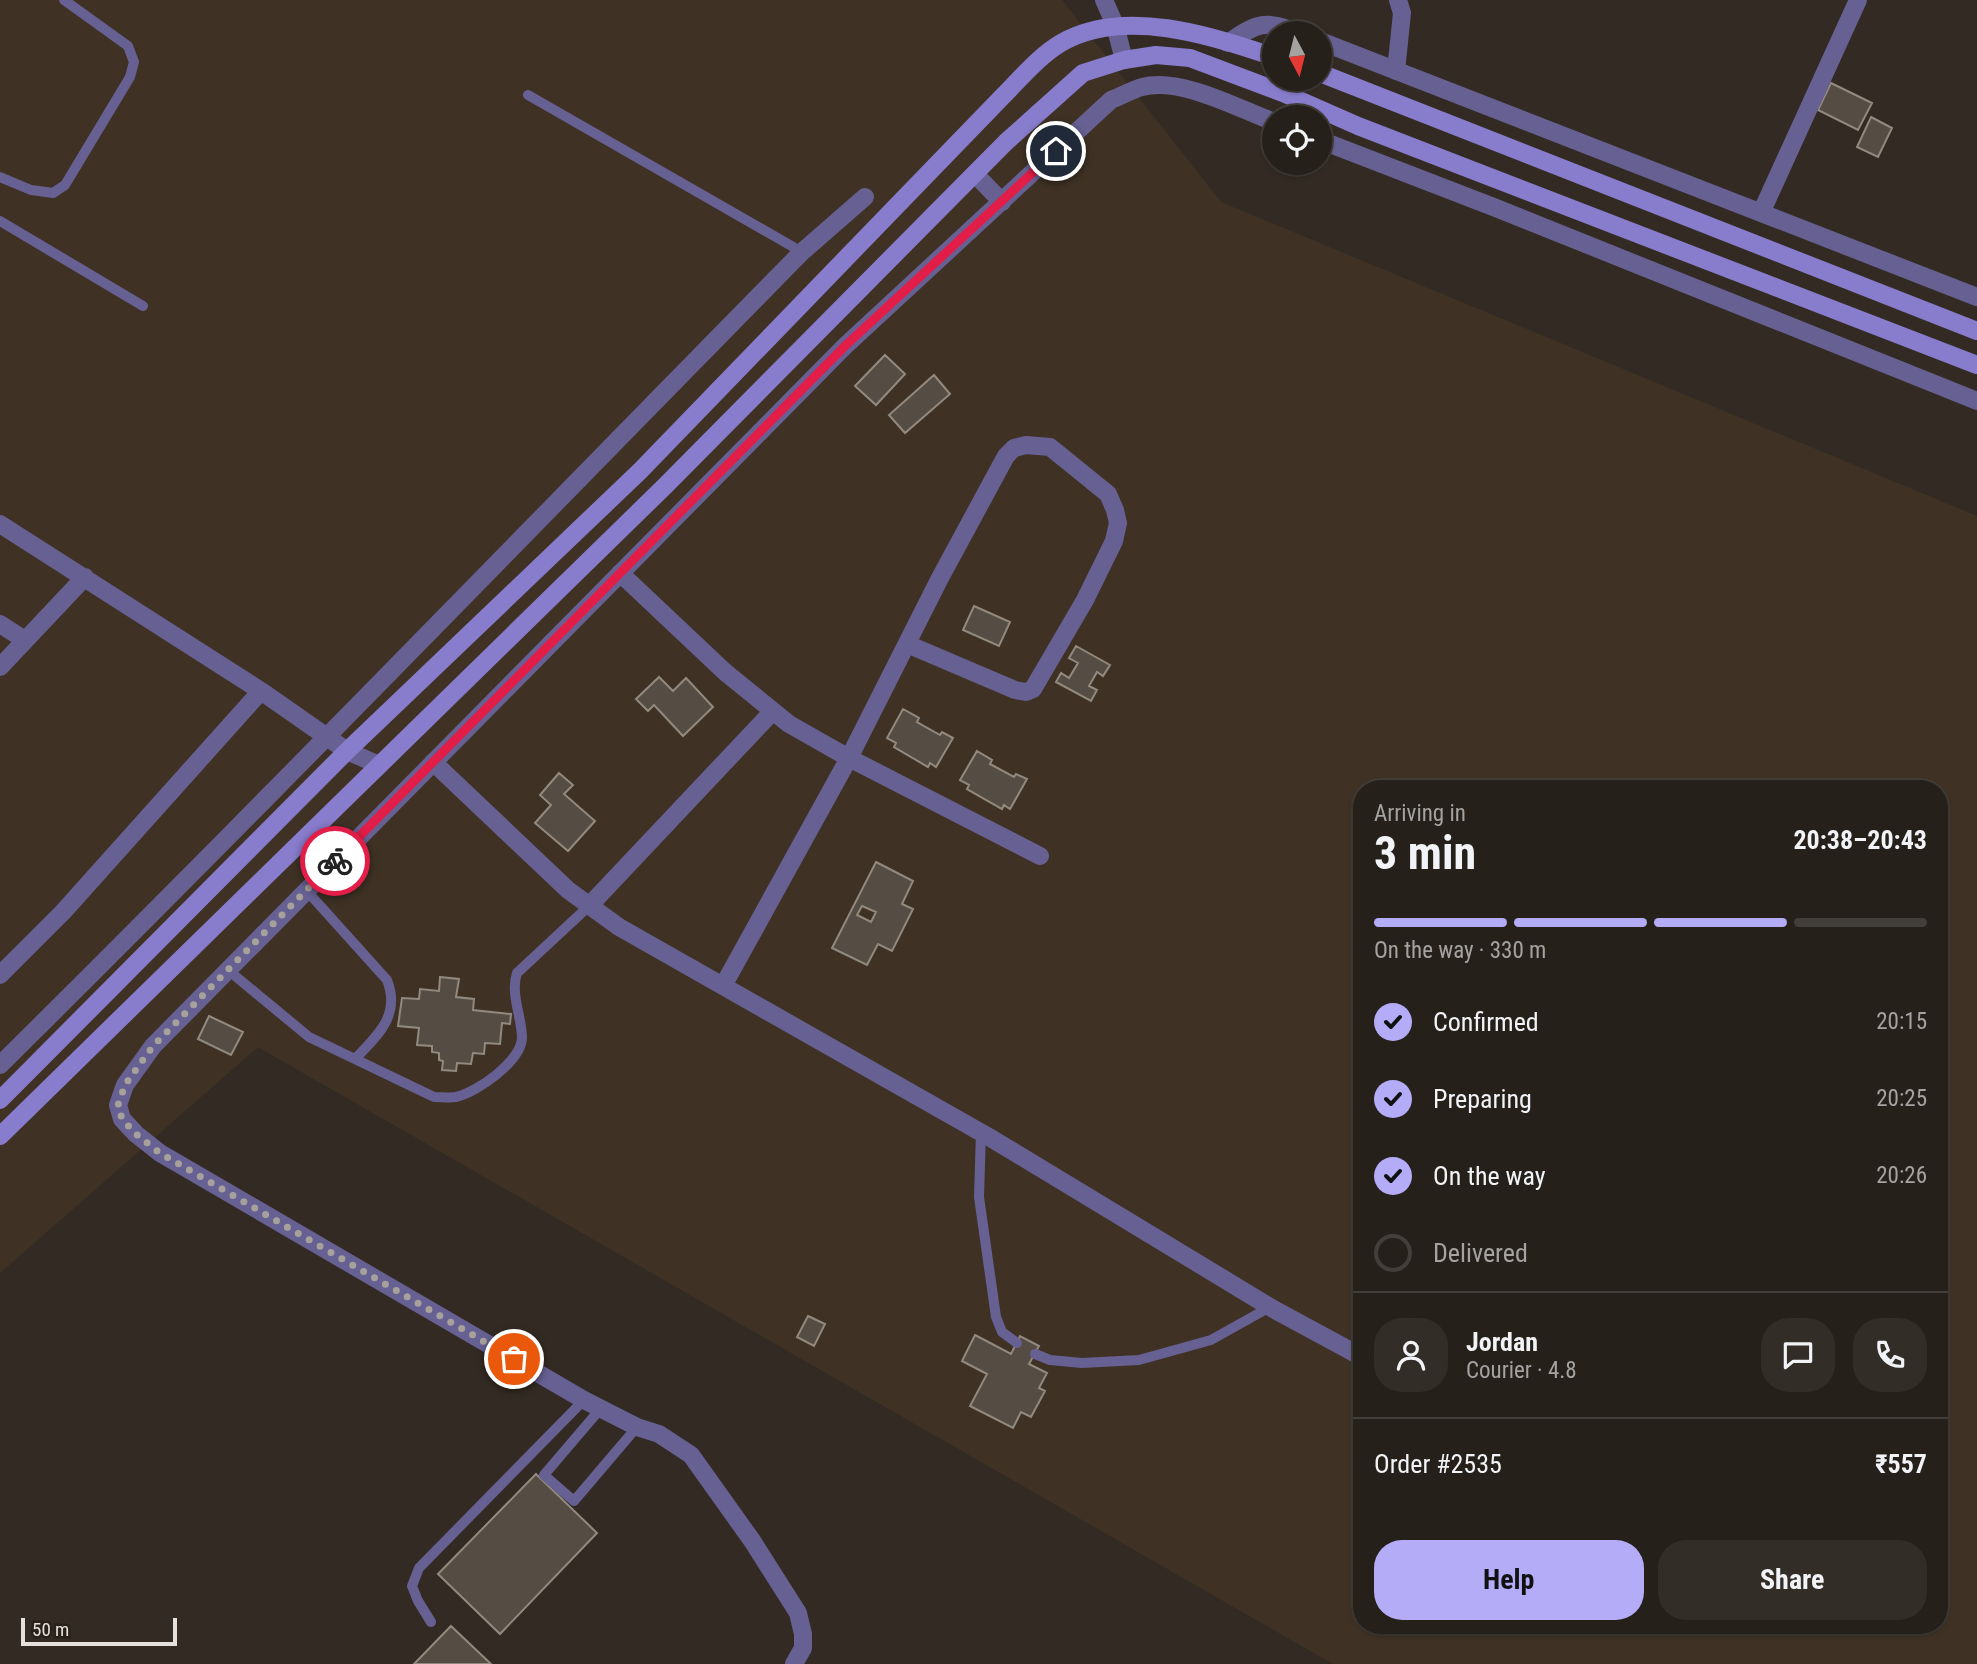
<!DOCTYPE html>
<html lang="en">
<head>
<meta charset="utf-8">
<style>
	body { margin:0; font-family:"Roboto Condensed",sans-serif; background:#322d27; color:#f1f3f6; height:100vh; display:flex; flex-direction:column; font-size:26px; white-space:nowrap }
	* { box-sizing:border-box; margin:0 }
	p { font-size:23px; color:#a4a3a2 }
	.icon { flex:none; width:38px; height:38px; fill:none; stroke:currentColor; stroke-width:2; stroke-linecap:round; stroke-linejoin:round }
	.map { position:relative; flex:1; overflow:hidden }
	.details { position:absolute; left:1353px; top:780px; width:595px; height:854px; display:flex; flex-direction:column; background:#26201a; border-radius:28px; box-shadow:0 2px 5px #0004,0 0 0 2px #423e39 }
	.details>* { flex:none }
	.needle { width:46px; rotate:173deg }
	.buttons { position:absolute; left:1262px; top:21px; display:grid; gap:14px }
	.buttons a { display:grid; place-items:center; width:70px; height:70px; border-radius:50%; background:#26201a; box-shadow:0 2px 5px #0004,0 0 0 2px #423e39; font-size:35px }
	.scale { position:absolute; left:21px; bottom:18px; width:156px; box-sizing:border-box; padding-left:7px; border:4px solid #e5e0db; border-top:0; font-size:19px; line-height:24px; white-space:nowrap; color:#e5e0db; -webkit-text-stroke:5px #292119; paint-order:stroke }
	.pin { position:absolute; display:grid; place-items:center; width:60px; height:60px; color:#fff; margin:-30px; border:4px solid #fff; border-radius:50%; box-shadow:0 2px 7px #0007 }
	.courier { position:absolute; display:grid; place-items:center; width:70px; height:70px; margin:-35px; border:5px solid #e11d48; border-radius:50%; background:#fff; color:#222; box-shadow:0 2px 9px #0007 }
	.head em { font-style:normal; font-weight:700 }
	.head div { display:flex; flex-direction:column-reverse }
	.head { display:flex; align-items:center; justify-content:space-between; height:119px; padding:0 21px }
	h1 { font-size:46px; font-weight:700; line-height:52px }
	.bar { display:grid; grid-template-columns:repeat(4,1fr); gap:10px 7px; align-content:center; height:84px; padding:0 21px }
	.bar i { height:9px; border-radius:5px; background:#423e39 }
	.bar .on { background:#b5acf8 }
	.bar p { grid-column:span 4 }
	.line { display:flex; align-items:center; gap:18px; padding:0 21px; border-top:2px solid #423e39 }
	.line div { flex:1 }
	.round { display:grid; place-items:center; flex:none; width:74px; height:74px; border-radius:28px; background:#322d27 }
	ol { padding:0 21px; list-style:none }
	li { display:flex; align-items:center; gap:21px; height:77px }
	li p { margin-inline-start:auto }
	li .icon { padding:7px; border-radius:50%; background:#b5acf8; color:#111; stroke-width:4 }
	li:last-child { color:#a4a3a2 }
	li i { width:38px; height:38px; border:4px solid #423e39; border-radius:50% }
	.primary-button { display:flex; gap:14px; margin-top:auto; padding:14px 21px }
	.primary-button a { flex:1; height:80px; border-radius:28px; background:#b5acf8; color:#111; font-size:28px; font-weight:700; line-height:80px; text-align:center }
	.primary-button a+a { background:#322d27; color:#f1f3f6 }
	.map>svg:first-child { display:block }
	.built { fill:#3f3225; fill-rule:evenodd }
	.building { fill:#554d43; stroke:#92897f; stroke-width:2; fill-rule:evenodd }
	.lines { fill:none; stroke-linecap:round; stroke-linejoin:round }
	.lane { stroke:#676093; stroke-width:10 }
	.street { stroke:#676093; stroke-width:18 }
	.secondary { stroke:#887ccd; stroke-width:18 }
	.done { stroke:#a7a19b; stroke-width:7; stroke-dasharray:0 12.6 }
	.route { stroke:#e11d48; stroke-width:9 }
</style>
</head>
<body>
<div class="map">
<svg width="1977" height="1664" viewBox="0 0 1977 1664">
	<rect width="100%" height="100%" fill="#332b23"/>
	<path class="built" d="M0 0H1062L1221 202 1977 516V1664H1333L258 1047 0 1273ZM1362 789H1939V1626H1362Z"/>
	<path class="building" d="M1831 83 1872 103 1858 130 1818 110Z
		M1871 117 1892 128 1878 157 1857 147Z
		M885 355 905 374 876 405 855 386Z
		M934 375 950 394 905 433 889 415Z
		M974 606 1010 622 999 646 963 630Z
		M1076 646 1110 665 1103 676 1097 672 1089 686 1097 690 1091 701 1056 682 1061 673 1069 678 1078 663 1069 658Z
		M659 677 673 691 686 678 713 707 683 736 654 705 648 711 636 699Z
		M903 709 919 718 917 722 940 735 942 732 953 738 936 767 930 763 928 767 894 747 896 743 887 738Z
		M977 751 992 760 990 764 1014 777 1016 774 1027 779 1010 809 1004 805 1002 809 967 789 969 785 960 780Z
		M559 773 573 785 564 794 595 821 568 851 535 823 551 805 540 795Z
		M876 862 913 881 902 904 913 909 892 951 878 944 867 965 832 948ZM862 906 876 912 871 922 857 915Z
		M440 977 459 979 456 997 474 999 473 1010 511 1014 510 1024 502 1023 500 1044 485 1043 484 1054 473 1053 471 1064 457 1063 456 1071 442 1070 443 1061 439 1060V1053L432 1052V1046L417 1045 419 1028 398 1026 402 998 419 999 420 989 439 991Z
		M209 1016 243 1032 231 1055 198 1039Z
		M808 1316 825 1324 814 1346 797 1337Z
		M975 1335 1011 1354 1020 1336 1039 1346 1029 1364 1047 1373 1039 1388 1045 1391 1031 1417 1021 1412 1013 1428 970 1406 987 1374 962 1361Z
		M536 1474 597 1533 500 1634 438 1574Z
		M451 1626 491 1664H414Z"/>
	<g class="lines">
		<path class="lane" d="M528 95 802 252
			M0 177 31 190 53 193 65 185 130 77 134 62 128 46 64 0
			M0 221 143 306
			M306 890 387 980C401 1015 378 1035 355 1059
			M228 970 309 1037 434 1097C441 1097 450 1098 456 1097 478 1092 521 1061 522 1038 522 1017 510 994 517 973L589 906
			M981 1132 979 1197 996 1317 1002 1332 1017 1343
			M1035 1354 1050 1360 1082 1363 1139 1360 1211 1340 1270 1307
			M602 1407 544 1475 574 1501 637 1427
			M431 1622 418 1601 412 1586 419 1568 584 1400"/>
		<path class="street" d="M1104 0 1115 25 1124 60
			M1320 41 1977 297
			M1228 43C1258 22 1265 20 1299 33
			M1396 71 1402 13 1398 0
			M1320 140 1496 208 1977 401
			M975 174 1002 202
			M1761 213 1858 0
			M0 524 261 691 347 751 379 765
			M620 573 725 672 789 724 849 758 1040 856
			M0 624 25 640
			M0 667 85 577
			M433 762 568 890 619 927 989 1137 1275 1310 1362 1357
			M589 906 773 711
			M0 975 63 912 261 691
			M723 986 849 758 940 578 1006 456 1014 448 1026 445 1050 447 1108 494 1115 510 1118 523 1114 541 1085 600 1033 689 1026 692 1015 690 907 644
			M0 1065C271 797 535 523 802 252L865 197
			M794 1664 803 1648V1634L798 1613 753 1542 691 1455 659 1434 637 1427 584 1400 160 1153 136 1134 122 1119 118 1105 125 1085 153 1046 845 346 1111 100C1121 96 1132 90 1142 87 1181 77 1237 108 1274 122"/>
		<path class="secondary" d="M1320 73 1977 331
			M0 1100 347 751 640 471 1002 97C1020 79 1039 56 1061 43 1123 7 1211 35 1274 57
			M0 1136 665 486 1006 142 1083 73 1124 60 1156 55 1190 58 1283 93 1358 126 1977 365"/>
	</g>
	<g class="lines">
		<path class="done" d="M335 861 153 1046 125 1085 118 1105 122 1119 136 1134 160 1153 514 1359"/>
		<path class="route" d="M335 861 845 346 1056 151"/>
	</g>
</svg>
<div class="buttons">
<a><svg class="needle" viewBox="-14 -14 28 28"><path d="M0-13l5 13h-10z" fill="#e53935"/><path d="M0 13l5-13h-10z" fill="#a4a3a2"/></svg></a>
<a><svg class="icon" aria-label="locate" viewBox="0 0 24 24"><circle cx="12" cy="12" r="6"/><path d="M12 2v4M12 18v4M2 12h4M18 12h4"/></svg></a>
</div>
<div class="scale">50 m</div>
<div class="pin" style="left:514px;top:1359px;background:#ea580c"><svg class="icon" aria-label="bag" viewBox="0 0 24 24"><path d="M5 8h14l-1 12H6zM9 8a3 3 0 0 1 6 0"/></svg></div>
<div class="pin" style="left:1056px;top:151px;background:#1f2937"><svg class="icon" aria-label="home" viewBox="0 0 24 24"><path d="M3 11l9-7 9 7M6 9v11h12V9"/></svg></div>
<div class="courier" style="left:335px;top:861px"><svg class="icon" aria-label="bike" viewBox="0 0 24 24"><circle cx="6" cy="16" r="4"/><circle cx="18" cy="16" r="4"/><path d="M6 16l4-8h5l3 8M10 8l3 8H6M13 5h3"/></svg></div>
<section class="details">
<div class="head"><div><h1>3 min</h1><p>Arriving in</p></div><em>20:38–20:43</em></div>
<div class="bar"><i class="on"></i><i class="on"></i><i class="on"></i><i></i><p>On the way · 330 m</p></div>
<ol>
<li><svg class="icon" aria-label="check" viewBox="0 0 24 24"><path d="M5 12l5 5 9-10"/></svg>Confirmed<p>20:15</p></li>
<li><svg class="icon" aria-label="check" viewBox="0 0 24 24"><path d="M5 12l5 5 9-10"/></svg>Preparing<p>20:25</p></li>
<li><svg class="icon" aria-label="check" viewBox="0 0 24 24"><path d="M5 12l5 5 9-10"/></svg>On the way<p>20:26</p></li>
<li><i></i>Delivered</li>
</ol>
<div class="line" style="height:126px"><a class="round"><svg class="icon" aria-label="person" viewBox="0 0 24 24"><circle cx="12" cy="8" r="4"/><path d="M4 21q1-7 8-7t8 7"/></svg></a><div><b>Jordan</b><p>Courier · 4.8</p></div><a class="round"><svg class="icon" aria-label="chat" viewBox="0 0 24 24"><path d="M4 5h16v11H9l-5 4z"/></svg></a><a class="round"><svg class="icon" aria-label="phone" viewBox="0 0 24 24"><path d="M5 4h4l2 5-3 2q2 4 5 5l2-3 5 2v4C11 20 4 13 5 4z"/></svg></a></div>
<div class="line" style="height:91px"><div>Order #2535</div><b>₹557</b></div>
<div class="primary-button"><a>Help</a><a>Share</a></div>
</section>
</div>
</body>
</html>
